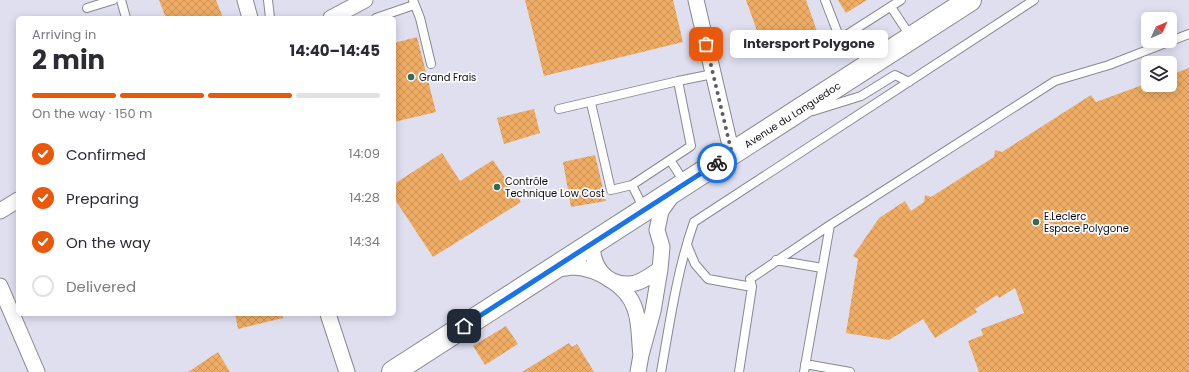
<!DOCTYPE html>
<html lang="en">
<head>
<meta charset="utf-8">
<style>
	body { margin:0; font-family:Poppins,sans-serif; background:#f7f7f7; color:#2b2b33; height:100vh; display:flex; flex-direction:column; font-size:15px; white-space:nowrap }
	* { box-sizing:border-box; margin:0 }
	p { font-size:13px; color:#7c7c81 }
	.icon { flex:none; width:22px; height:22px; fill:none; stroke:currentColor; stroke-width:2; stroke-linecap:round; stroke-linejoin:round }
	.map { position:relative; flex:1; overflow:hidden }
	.panel { position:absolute; left:16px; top:16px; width:380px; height:300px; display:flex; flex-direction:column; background:#fff; border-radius:6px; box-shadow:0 2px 10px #0003 }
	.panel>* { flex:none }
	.needle { width:26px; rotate:45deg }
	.tools { position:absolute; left:1141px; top:12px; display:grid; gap:8px }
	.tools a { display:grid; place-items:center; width:36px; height:36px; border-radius:6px; background:#fff; box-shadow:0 2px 10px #0003; font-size:20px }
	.pin { position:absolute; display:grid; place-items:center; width:34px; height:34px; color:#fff; margin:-17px; border-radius:8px; box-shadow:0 2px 6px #0006 }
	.courier { position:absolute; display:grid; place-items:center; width:40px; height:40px; margin:-20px; border:3px solid #1a73e8; border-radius:50%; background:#fff; color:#222; box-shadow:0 1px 5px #0007 }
	.bubble { position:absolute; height:28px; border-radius:6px; background:#fff; box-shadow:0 2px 10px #0003; font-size:13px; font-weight:700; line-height:28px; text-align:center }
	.headline em { font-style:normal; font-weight:700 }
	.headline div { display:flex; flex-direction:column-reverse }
	.headline { display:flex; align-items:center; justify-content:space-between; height:68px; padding:0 16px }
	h1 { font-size:26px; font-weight:700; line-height:30px }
	.bar { display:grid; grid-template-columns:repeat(4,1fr); gap:6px 4px; align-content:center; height:48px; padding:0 16px }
	.bar i { height:5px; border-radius:3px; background:#e1e1e2 }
	.bar .selected { background:#ea580c }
	.bar p { grid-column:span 4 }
	ol { padding:0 16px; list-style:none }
	li { display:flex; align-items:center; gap:12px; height:44px }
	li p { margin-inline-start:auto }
	li .icon { padding:4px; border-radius:50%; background:#ea580c; color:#fff; stroke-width:4 }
	li:last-child { color:#7c7c81 }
	li i { width:22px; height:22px; border:2px solid #e1e1e2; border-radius:50% }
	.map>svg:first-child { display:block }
	.built { fill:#e0dff0; fill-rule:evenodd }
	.building { fill:url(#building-cross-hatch) }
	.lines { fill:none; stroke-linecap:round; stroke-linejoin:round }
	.service-casing { stroke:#888891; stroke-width:10 }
	.minor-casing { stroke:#888891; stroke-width:17 }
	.secondary-casing { stroke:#888891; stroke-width:24 }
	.service { stroke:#fff; stroke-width:8 }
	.minor { stroke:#fff; stroke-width:15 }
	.secondary { stroke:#fff; stroke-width:22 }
	.done { stroke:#5c5c62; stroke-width:4; stroke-dasharray:0 7.2 }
	.route { stroke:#1a73e8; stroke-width:5 }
	.poi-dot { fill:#336b53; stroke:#fbfafe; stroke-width:1.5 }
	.labels { text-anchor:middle; stroke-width:3.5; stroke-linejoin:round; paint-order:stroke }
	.poi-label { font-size:10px; fill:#0e0e11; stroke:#fbfafe; text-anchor:start }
	.street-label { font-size:10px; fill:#0e0e11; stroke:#fbfafe }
</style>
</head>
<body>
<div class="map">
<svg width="1189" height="372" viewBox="0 0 1189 372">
	<defs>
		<pattern id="building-cross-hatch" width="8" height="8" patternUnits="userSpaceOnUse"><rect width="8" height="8" fill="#eeac65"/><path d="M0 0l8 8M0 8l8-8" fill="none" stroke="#cb9357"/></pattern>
	</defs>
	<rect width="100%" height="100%" fill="#edecf7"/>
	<path class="built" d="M0 0H1189V372H0ZM18 18H394V314H18ZM1148 19H1170V41H1148ZM1148 63H1170V85H1148Z"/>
	<path class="building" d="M159 0H216L223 18H166Z
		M525 0H673L683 42 544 76Z
		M746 0H806L818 34 765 53Z
		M838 0H867L846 13Z
		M417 37 436 112 394 122V43Z
		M1189 68V372H979L968 341 983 335 981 329 1024 313 1015 288 999 298 997 295 975 309 977 312 935 338 923 319 889 340 846 333 858 259 853 256 879 218 905 201 911 211 924 202 925 195 931 197 994 157 995 150 1002 152 1091 95 1096 102 1148 83V85H1170V75Z
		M534 109 540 133 504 144 497 118Z
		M442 153 460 181 493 160 521 202 433 257 394 198V184Z
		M595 155 606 201 571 207 563 162Z
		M235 314H282L283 318 238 329Z
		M506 326 518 344 485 365 473 346Z
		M569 343 572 347 577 344 594 372H522Z
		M218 352 230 372H188Z"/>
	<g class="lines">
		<g class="service-casing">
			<path id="service" d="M121 0 126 18
				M268 0 270 18
				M413 0 420 18 431 64
				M825 0 840 39 901 0
				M891 7 911 37
				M87 8 113 0
				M376 18 414 5
				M678 81 713 74
				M591 103 611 190 632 185
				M559 109 678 81 691 146 632 185 644 209
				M813 111 861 96 895 75 909 82
				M670 160 685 183
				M687 245 695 264 708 279 752 287
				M776 260 822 268
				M805 364 850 372
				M661 372C670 322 677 270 694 222L1034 0
				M739 372 752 287 750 279 830 225
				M804 372 830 225 1055 81 1109 65 1189 34"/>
		</g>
		<g class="minor-casing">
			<path id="minor" d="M245 0 250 18
				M696 0 732 154
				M331 18 365 0
				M0 211 18 200
				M592 243C592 265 604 285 629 284 640 284 651 275 660 269
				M556 269C562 269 568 267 574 267 597 268 628 286 635 309 640 323 639 340 641 355L653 311 660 269 662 247 657 230 661 211 671 197
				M0 286 37 372
				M328 314 347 372
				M638 372 641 355"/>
		</g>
		<g class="secondary-casing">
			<g id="secondary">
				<path id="s1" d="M393 372 970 0"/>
			</g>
		</g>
		<use href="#service" class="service"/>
		<use href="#minor" class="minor"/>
		<use href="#secondary" class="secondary"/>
	</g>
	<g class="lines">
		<path class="done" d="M706 44 732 154 717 163"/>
		<path class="route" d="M464 326 717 163"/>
	</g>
	<g class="poi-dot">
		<circle cx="411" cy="77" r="4"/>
		<circle cx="497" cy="187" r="4"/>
		<circle cx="1036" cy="222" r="4"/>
	</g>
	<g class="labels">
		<g class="poi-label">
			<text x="419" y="81">Grand Frais</text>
			<text x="505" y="185">Contrôle<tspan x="505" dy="12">Technique Low Cost</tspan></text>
			<text x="1044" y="220">E.Leclerc<tspan x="1044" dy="12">Espace Polygone</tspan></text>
		</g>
		<g class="street-label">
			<text dy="4" stroke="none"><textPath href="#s1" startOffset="475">Avenue du Languedoc</textPath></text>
		</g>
	</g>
</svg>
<div class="tools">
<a><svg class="needle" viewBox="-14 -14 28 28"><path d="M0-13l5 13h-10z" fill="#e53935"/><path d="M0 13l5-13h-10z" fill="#7c7c81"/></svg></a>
<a><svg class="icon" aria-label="layers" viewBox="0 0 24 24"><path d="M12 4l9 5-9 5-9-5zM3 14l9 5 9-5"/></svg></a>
</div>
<div class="pin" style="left:706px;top:44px;background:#ea580c"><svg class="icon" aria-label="bag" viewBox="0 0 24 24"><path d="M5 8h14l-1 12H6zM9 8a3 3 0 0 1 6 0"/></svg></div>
<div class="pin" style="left:464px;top:326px;background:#1f2937"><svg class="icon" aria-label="home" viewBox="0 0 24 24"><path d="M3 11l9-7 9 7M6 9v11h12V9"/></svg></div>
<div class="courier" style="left:717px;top:163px"><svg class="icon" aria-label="bike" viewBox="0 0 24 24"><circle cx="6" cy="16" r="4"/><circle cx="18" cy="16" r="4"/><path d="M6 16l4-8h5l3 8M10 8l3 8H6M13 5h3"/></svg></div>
<div class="bubble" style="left:730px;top:30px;width:158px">Intersport Polygone</div>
<section class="panel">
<div class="headline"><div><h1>2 min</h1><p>Arriving in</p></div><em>14:40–14:45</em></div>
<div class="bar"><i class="selected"></i><i class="selected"></i><i class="selected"></i><i></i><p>On the way · 150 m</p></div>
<ol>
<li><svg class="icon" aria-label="check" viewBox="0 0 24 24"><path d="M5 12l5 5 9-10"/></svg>Confirmed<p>14:09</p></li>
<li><svg class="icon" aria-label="check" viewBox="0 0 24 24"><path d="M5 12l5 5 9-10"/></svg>Preparing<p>14:28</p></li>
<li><svg class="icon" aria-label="check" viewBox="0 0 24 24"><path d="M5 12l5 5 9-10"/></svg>On the way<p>14:34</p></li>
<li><i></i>Delivered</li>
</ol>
</section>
</div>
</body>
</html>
